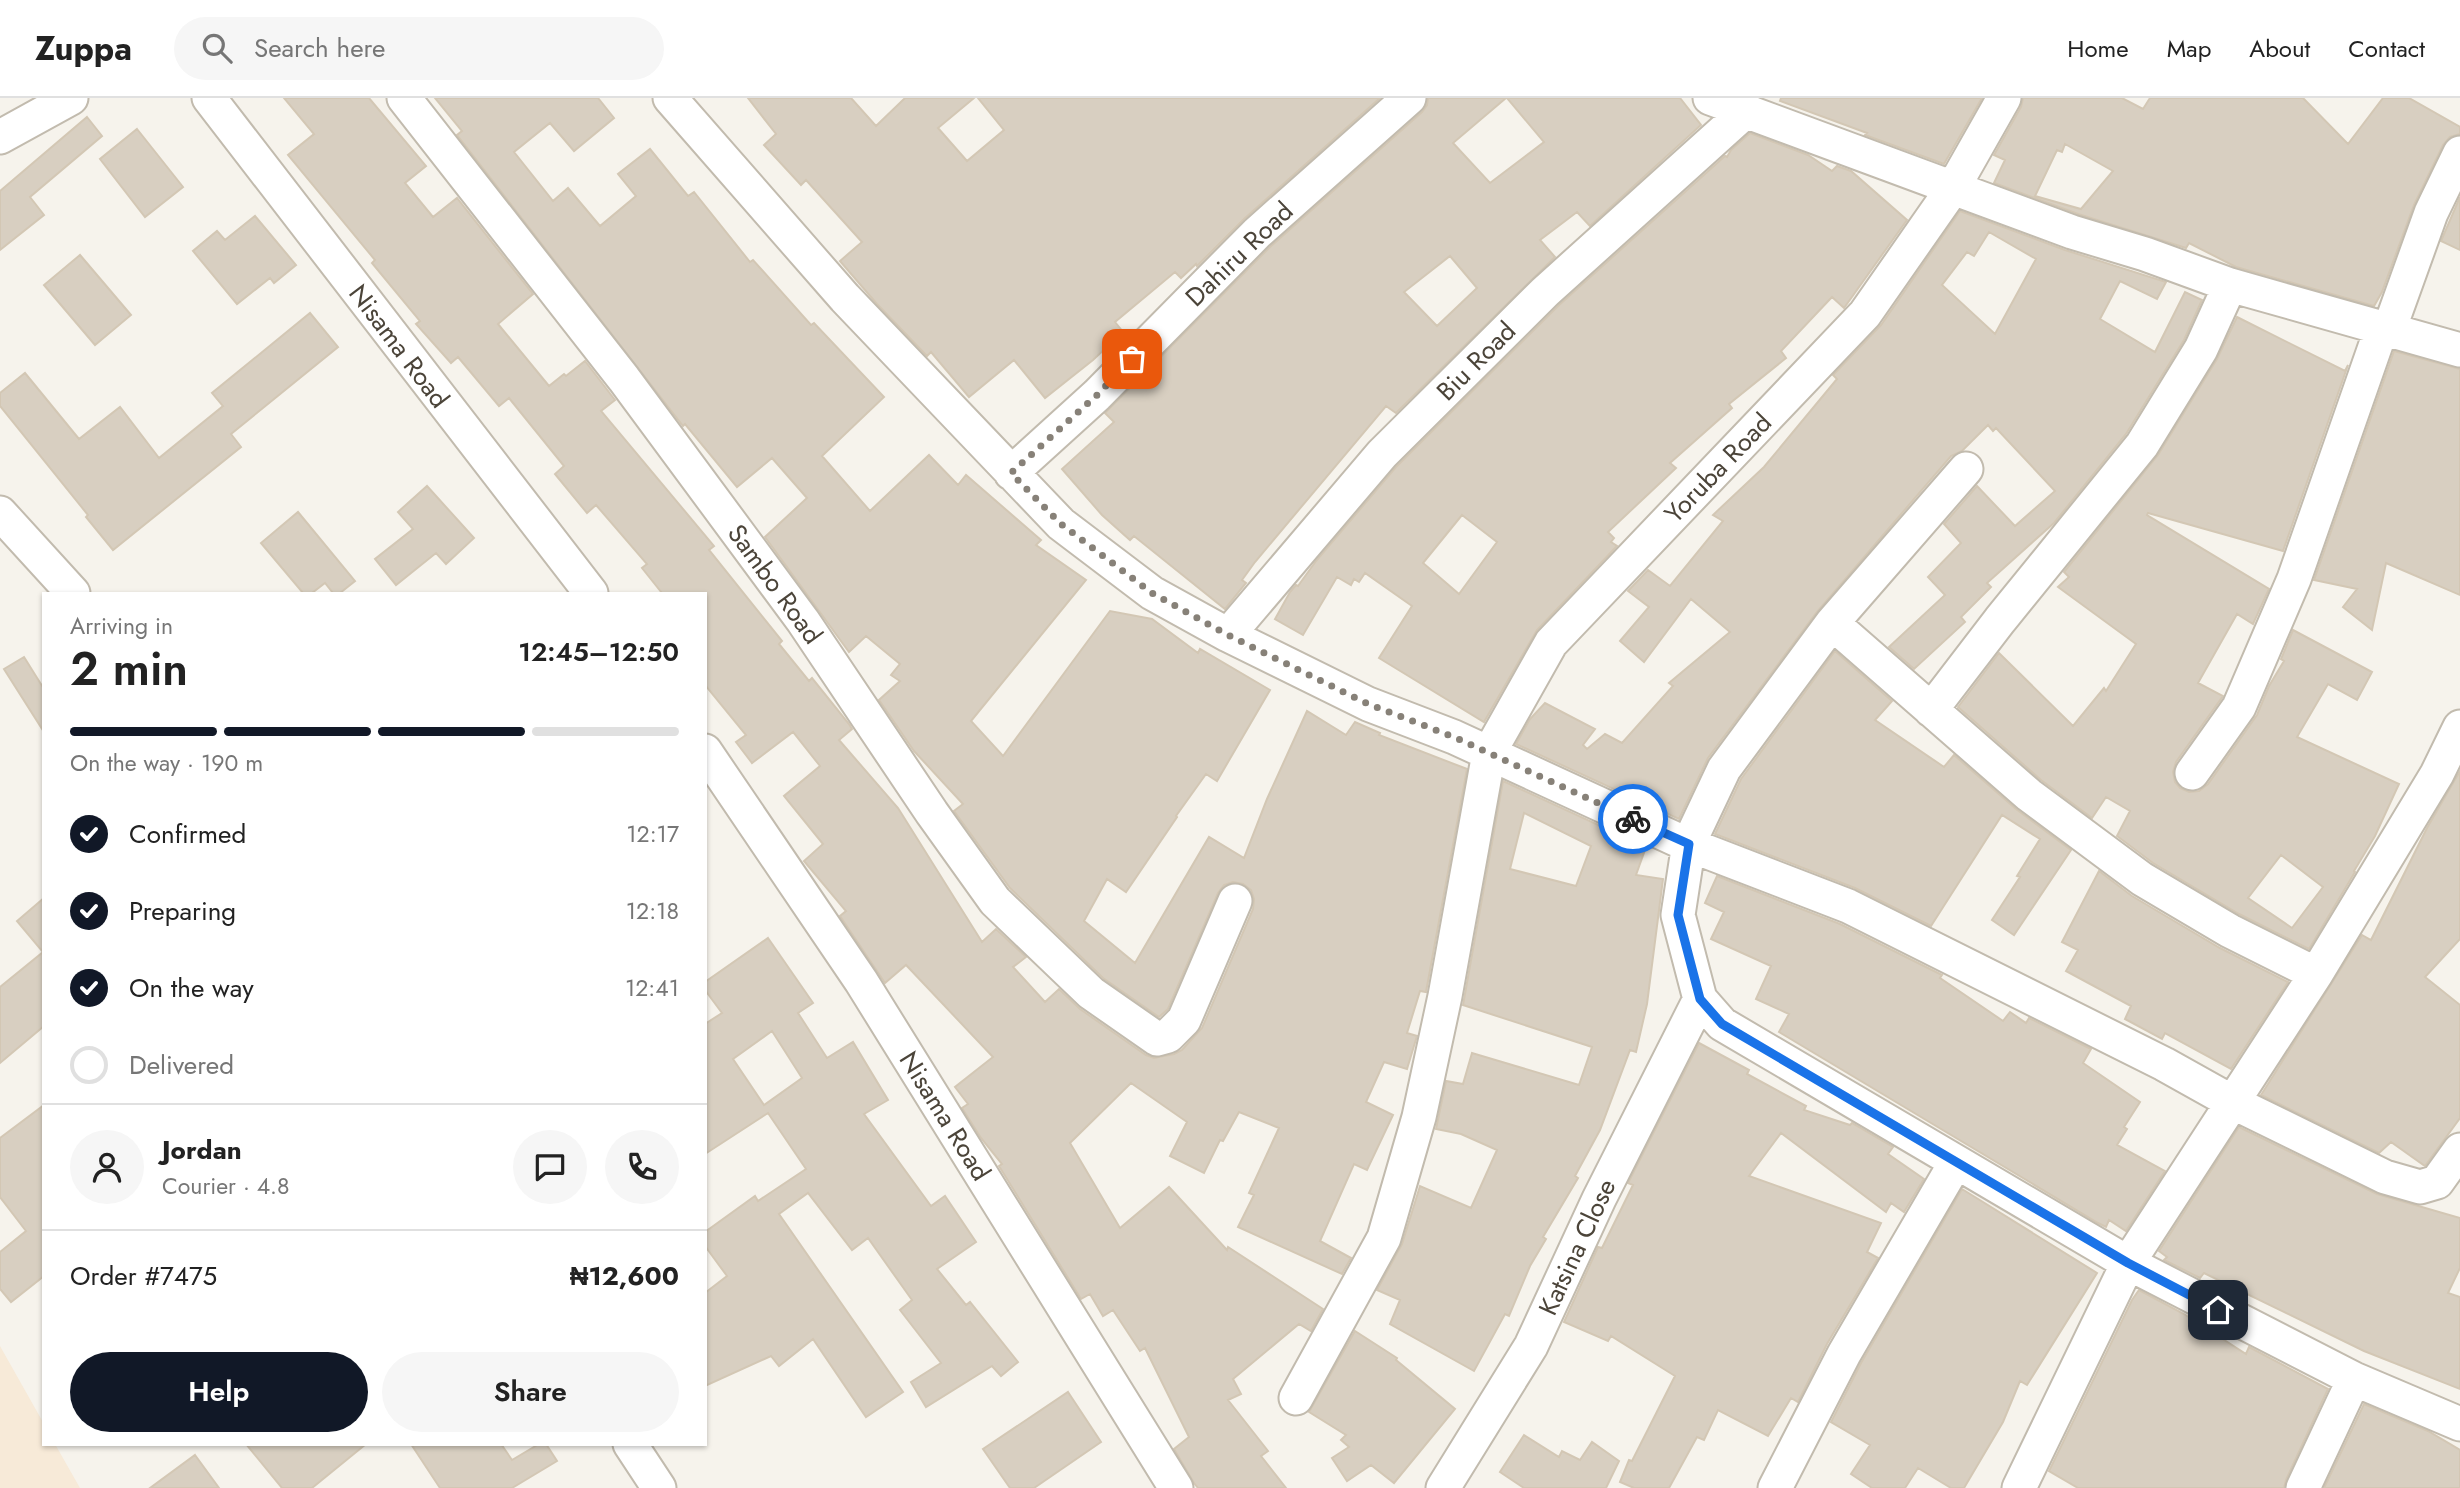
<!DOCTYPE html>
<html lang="en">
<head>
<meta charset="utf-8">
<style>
	body { margin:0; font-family:Jost,sans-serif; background:#f6f6f6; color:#222; height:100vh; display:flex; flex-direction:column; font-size:26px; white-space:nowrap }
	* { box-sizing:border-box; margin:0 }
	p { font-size:23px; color:#767676 }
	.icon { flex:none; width:38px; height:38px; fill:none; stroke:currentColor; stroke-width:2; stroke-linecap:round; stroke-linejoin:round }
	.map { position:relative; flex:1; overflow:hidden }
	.details { position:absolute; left:42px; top:494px; width:665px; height:854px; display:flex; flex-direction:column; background:#fff; border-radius:0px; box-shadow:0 2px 5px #0004 }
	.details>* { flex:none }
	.pin { position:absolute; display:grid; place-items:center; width:60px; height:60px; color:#fff; margin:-30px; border-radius:14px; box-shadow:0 4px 10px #0006 }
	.courier { position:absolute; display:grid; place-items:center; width:70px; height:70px; margin:-35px; border:5px solid #1a73e8; border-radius:50%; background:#fff; color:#222; box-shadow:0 2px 9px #0007 }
	.headline em { font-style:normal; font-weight:600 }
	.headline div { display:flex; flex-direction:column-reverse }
	.headline { display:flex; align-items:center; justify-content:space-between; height:119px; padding:0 28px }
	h1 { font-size:46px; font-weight:600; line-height:52px }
	.bar { display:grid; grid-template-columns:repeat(4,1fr); gap:10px 7px; align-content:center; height:84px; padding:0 28px }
	.bar i { height:9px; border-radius:5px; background:#e0e0e0 }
	.bar .active { background:#111827 }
	.bar p { grid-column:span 4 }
	.line { display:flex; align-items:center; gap:18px; padding:0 28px; border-top:2px solid #e0e0e0 }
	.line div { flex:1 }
	.round { display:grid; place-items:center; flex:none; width:74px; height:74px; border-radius:37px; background:#f6f6f6 }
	ol { padding:0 28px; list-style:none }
	li { display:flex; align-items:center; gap:21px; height:77px }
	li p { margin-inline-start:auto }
	li .icon { padding:7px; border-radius:50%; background:#111827; color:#fff; stroke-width:4 }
	li:last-child { color:#767676 }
	li i { width:38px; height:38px; border:4px solid #e0e0e0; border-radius:50% }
	.primary-button { display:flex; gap:14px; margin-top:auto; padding:14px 28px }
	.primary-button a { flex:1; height:80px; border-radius:42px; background:#111827; color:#fff; font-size:28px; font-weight:600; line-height:80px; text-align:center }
	.primary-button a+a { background:#f6f6f6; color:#222 }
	header { display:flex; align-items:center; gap:42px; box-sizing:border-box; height:98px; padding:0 35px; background:#fff; border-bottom:2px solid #e0e0e0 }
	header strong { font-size:33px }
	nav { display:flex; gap:38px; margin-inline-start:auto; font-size:24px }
	.search { width:490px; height:63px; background:#f6f6f6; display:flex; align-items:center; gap:18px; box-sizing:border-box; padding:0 24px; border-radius:38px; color:#767676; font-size:26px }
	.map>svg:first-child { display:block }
	.commercial { fill:#f7ead8 }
	.building { fill:#d8cfc1; stroke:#d3c7b4; stroke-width:2; fill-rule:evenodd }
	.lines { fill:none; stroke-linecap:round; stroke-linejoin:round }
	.minor-casing { stroke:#c2bbae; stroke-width:37 }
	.minor { stroke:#fff; stroke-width:33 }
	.done { stroke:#878178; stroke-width:7; stroke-dasharray:0 12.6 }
	.route { stroke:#1a73e8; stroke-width:9 }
	.labels { text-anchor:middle; stroke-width:5; stroke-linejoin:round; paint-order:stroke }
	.street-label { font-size:26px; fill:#4b4439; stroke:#fff }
</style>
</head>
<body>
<header>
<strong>Zuppa</strong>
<div class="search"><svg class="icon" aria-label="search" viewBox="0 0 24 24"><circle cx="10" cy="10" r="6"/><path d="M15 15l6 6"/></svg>Search here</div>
<nav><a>Home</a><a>Map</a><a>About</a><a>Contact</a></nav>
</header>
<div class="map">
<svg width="2460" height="1390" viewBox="0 0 2460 1390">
	<rect width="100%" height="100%" fill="#f6f3ec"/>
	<path class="commercial" d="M0 1248 44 1326V1346H55L80 1390H0Z"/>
	<path class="building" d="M284 0H369L426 68 405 85 433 119 457 100 533 196 498 226 549 288 564 276 566 278 585 263 615 302 601 313 714 448 709 452 782 543 779 546 809 583 812 580 849 626 852 631 839 642 898 710 982 844 996 831 1026 859 1013 869 1045 904 1059 891 1080 911 1146 957 1154 960 1174 956 1182 952 1202 930 1253 811 1254 801 1251 792 1243 786 1233 784 1224 787 1218 795 1168 911 1159 919 1103 880 1010 790 954 713 963 706 914 653 879 602 900 583 891 577 900 566 866 538 849 554 765 439 807 400 772 360 737 389 685 326 683 328 457 37 462 33 435 0H598L614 20 574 53 550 25 514 54 553 103 568 90 600 128 636 98 618 76 650 51 688 98 694 94 750 164 753 162 811 227 814 225 884 299 822 358 870 413 929 357 958 387 966 377 1041 442 1036 447 1086 482 971 623 1003 658 1110 513 1152 521 1198 555 1200 551 1270 592 1217 683 1206 676 1176 718 1177 719 1126 794 1107 781 1084 823 1135 865 1209 739 1244 760 1267 701 1307 613 1346 637 1355 624 1380 635 1379 637 1467 671 1426 894 1420 893 1407 935 1417 938 1407 971 1384 964 1366 1004 1393 1017 1367 1072 1354 1066 1320 1143 1351 1160 1342 1176 1238 1129 1254 1097 1249 1095 1279 1030 1239 1014 1223 1043 1220 1042 1204 1075 1170 1058 1187 1024 1131 985 1070 1045 1120 1130 1169 1089 1227 1152 1228 1149 1323 1211 1311 1233 1299 1226 1233 1281 1241 1296 1228 1302 1268 1353 1261 1358 1286 1390H1198L1194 1385 1174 1351 1189 1339 1145 1250 1140 1253 1113 1212 1103 1218 1090 1196 1081 1201 999 1068 1002 1066 981 1040 962 1010 968 1006 955 989 993 959 906 867 885 885 840 818 846 813 804 763 823 746 784 698 820 668 793 634 752 665 736 644 746 637 705 587V495H662L642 470 647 466 596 407 587 415 555 376 564 368 509 300 499 308 458 259 451 265 416 226 420 223 372 165 375 162 288 57 314 36Z
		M748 0H851L876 28 905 0H974L938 30 967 63 1004 32 978 0H1380L1244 121 1197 168 1196 166 1181 180 1175 174 1115 224 1123 234 1093 262 1045 300 1014 262 969 299 931 254 927 258 877 206 840 163 862 144 806 82 801 87 764 47 776 36Z
		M1428 0H1506L1453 45 1490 85 1544 44 1507 0H1680L1701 27 1590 128 1577 114 1540 142 1555 159 1396 315 1386 308 1255 464 1242 482 1246 485 1225 511 1134 438 1130 442 1102 417 1062 371 1114 324 1105 315 1270 149 1422 14 1427 7ZM1450 158 1477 190 1437 228 1404 194Z
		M1781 0H1982L1944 66 1865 37 1867 35 1780 3Z
		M2023 0H2122L2143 11 2150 0H2303L2348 46 2383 0H2409L2460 29V36L2450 39 2443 47 2414 107 2382 194 2374 208 2236 169 2189 145 2186 150 2078 116 1994 85 2005 62 1994 57 2021 9ZM2065 46 2113 73 2081 111 2035 98 2057 52 2062 54Z
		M87 19 102 38 30 99 44 117 0 152V93Z
		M137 31 183 89 145 119 100 61Z
		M1750 35 1808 57 1832 73 1837 68 1851 73 1907 122 1844 210 1832 199 1781 253 1786 260 1729 306 1732 310 1670 365 1676 370 1608 434 1614 440 1611 444 1617 448 1537 532 1484 624 1379 560 1412 508 1365 475 1359 484 1354 481 1351 487 1337 479 1303 537 1275 521 1290 494 1296 487 1298 488 1316 463 1396 369 1558 208 1725 58 1727 59 1731 52ZM1462 417 1497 444 1459 496 1423 465Z
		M2460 99V152L2441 143Z
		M1960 113 2065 152 2166 184 2157 201 2120 183 2100 221 2155 254 2185 194 2202 202 2184 242 2126 336 2054 425 1987 485 1991 489 1961 519 1965 524 1914 571 1889 549 1945 497 1928 479 1961 445 1944 426 1977 388 2015 428 2055 393 1996 330 1993 333 1988 327 1962 353 1951 358 1817 514 1708 660 1679 721 1516 646 1530 621 1545 605 1595 631 1583 647 1587 651 1605 636 1622 645 1673 588 1669 585 1730 534 1691 501 1644 564 1620 543 1649 509 1628 493 1648 472 1670 488 1723 423 1713 417 1764 369 1837 281 1833 277 1881 227ZM1989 134 2036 161 1995 236 1942 187 1967 154 1974 158Z
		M255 118 296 167 274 185 270 180 237 206 193 153 217 133 225 142Z
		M80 157 131 217 95 247 44 187Z
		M310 215 338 249 231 336 241 349 113 452 86 419 88 417 0 308V295L25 275 79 341 120 309 159 360 223 308 212 295Z
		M2237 219 2345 273 2348 267 2283 453 2148 415 2147 417 2269 491 2253 526 2237 516 2198 585 2223 598 2176 664 2173 674 2175 684 2180 690 2189 694 2199 693 2208 686 2257 617 2269 588 2284 563 2281 561 2293 532 2372 574 2357 602 2328 586 2297 639 2399 686 2375 738 2354 773 2355 774 2309 851 2239 816 2153 765 2117 738 2130 713 2106 699 2092 720 2041 682 1958 609 1999 555 2073 628 2104 590 2106 593 2136 546 2058 489 2069 479 2064 474 2158 357 2217 261ZM2281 757 2323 789 2292 830 2248 800Z
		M2394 253 2460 271V497L2386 465 2372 532 2343 509 2357 491 2314 482Z
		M427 388 474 440 446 466 436 455 396 487 375 461 413 431 398 414Z
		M298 414 355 483 340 495H333L325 485 312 495H303L261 445Z
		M1835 553 1892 603 1875 622 1944 669 1954 657 2016 711 2071 752 2014 837 1992 822 2020 779 2017 778 2040 741 2002 717 1931 828 1855 790 1715 736 1741 681Z
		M24 559 44 591V634L4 571Z
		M2460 673V841L2425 879 2460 907V1020L2425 1068 2391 1044 2379 1055 2261 997 2362 837 2371 842 2427 730Z
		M1503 683 1646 749 1636 777 1663 781 1647 906 1636 954 1630 952 1600 1032 1575 1078 1578 1080 1543 1139 1546 1141 1530 1168 1509 1218 1505 1216 1474 1273 1390 1226 1400 1202 1377 1192 1402 1146 1420 1088 1471 1110 1497 1052 1461 1036 1436 1031 1446 983 1463 986 1472 955 1579 987 1592 949 1463 907ZM1524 715 1591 748 1576 788 1510 771Z
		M2099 773 2132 798 2220 850 2288 884 2231 971 2165 935 2162 941 2125 921 2131 908 2066 873 2078 852 2062 844Z
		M1717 778 1840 826 1942 877 1940 880 2003 923 2010 914 2026 925 2029 920 2091 951 2083 965 2140 1004 2124 1029 2127 1031 2117 1047 2165 1073 2126 1133 2109 1122 2106 1129 2098 1125 1779 934 1789 916 1756 901 1771 868 1711 841 1724 814 1705 805Z
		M44 800V928L0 965V889L43 854 17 823Z
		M768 840 813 905 798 915 827 960 853 944 888 1002 864 1016 931 1108 945 1098 976 1144 937 1171 966 1207 970 1204 1018 1264 1001 1278 992 1268 926 1309 911 1284 941 1265 900 1212 912 1202 868 1140 852 1152 808 1095 779 1116 903 1294 866 1319 813 1241 779 1268 771 1258 705 1288V1195L727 1178 705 1148V1134L755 1098 758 1103 806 1071 768 1015 705 1056V926L722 915 705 892V884ZM772 933 802 980 764 1007 733 961Z
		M1699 945 1749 972 1747 976 1806 1008 1804 1012 1850 1027 1852 1025 1893 1049 1888 1056 1924 1081 1904 1114 1891 1105 1886 1114 1781 1035 1749 1078 1881 1125 1867 1154 1878 1160 1827 1246 1798 1304 1791 1300 1768 1338 1718 1312 1704 1342 1697 1339 1669 1390H1634L1620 1384 1629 1362 1632 1363 1675 1278 1611 1238 1608 1243 1564 1224 1598 1149 1602 1150 1633 1087 1628 1085Z
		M44 1007V1178L11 1204 0 1191V1154L26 1133 0 1099V1040Z
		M2239 1029 2377 1096 2460 1120V1170L2448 1195 2460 1199V1291L2364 1253 2204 1175 2200 1180 2164 1162 2167 1159 2159 1153Z
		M1962 1091 2097 1175 2027 1287 2020 1283 2003 1324 1964 1390H1951L1918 1370 1905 1390H1872L1851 1376 1870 1347 1831 1324 1861 1265Z
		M2139 1192 2184 1216 2246 1256 2249 1249 2328 1291 2286 1382 2284 1390H2078L2049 1373 2132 1202Z
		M1355 1233 1397 1260 1396 1262 1455 1311 1394 1385 1371 1367 1347 1383 1332 1360 1349 1349 1341 1342 1346 1337 1309 1314Z
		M1068 1294 1101 1344 1034 1390H1010L983 1351Z
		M2364 1306 2428 1333 2460 1352V1390H2324Z
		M1524 1337 1559 1359 1562 1353 1580 1362 1592 1344 1619 1363 1606 1390H1524L1500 1374Z
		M246 1346H366L312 1390H282Z
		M411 1346H501L512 1362 539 1346H546L557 1363 512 1390H440Z
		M195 1357 219 1390H150Z"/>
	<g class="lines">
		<g class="minor-casing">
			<path id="minor" d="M209 0 591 495
				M404 0 624 281 803 523 932 715 995 803 1091 895 1157 941 1168 938 1184 922 1235 803
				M670 0 845 200 1061 426 1152 495 1228 537 1368 606 1454 639 1682 744 1848 808 2164 966 2232 1004 2385 1079 2420 1089 2437 1084 2460 1052
				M1710 0 2072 134 2145 156 2230 187 2460 252
				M0 39 71 0
				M2389 232 2431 115 2460 55
				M1966 371 1832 525 1724 671 1689 745 1678 817 1700 901 1722 926 2128 1165 2354 1281 2460 1326
				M1011 375 1097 297 1257 135 1409 0
				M0 415 73 495
				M1832 525 2029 697 2142 781 2230 833 2316 876
				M1228 537 1382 356 1545 194 1747 12
				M1931 612 2000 522 2142 347 2201 251 2230 187
				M705 653 861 883 1176 1390
				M2192 675 2239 609 2294 481 2382 229
				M1296 1300 1384 1140 1419 1019 1445 898 1489 655 1551 545 1865 216 1953 90 2004 0
				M630 1346 659 1390
				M1443 1390 1531 1248 1599 1101 1700 901
				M1775 1390 1844 1256 1956 1064
				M2019 1390 2128 1165 2316 876 2437 676 2460 629
				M2303 1390 2354 1281"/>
		</g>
		<use href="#minor" class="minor"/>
	</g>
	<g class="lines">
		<path class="done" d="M1132 261 1097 297 1011 375 1061 426 1152 495 1228 537 1368 606 1454 639 1633 721"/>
		<path class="route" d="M1633 721 1689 746 1678 817 1700 901 1722 926 2128 1165 2218 1212"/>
	</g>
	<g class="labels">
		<g class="street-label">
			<text transform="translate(1239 156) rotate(-44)" y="9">Dahiru Road</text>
			<text transform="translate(399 248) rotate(53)" y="9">Nisama Road</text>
			<text transform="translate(1476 263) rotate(-45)" y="9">Biu Road</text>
			<text transform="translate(1718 370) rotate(-46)" y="9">Yoruba Road</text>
			<text transform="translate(775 486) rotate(54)" y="9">Sambo Road</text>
			<text transform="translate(945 1018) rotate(58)" y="9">Nisama Road</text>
			<text transform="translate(1577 1149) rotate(-65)" y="9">Katsina Close</text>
		</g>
	</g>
</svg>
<div class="pin" style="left:1132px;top:261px;background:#ea580c"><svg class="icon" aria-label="bag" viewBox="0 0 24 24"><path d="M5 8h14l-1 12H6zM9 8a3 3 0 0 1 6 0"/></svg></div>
<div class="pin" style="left:2218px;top:1212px;background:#1f2937"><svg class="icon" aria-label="home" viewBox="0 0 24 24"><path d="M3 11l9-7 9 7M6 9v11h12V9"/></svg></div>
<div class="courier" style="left:1633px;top:721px"><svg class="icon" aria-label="bike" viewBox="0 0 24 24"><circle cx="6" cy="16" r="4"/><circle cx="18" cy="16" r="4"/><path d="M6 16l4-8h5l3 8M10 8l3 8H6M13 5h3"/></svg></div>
<section class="details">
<div class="headline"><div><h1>2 min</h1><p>Arriving in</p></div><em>12:45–12:50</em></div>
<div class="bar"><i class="active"></i><i class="active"></i><i class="active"></i><i></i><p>On the way · 190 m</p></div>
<ol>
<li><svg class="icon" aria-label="check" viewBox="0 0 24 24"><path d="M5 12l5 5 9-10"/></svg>Confirmed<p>12:17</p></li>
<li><svg class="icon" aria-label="check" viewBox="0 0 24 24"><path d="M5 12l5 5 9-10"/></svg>Preparing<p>12:18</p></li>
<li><svg class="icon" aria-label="check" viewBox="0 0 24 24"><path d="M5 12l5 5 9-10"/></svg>On the way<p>12:41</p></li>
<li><i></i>Delivered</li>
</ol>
<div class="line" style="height:126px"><a class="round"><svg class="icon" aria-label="person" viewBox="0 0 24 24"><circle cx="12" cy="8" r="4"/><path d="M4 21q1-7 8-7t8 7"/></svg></a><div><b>Jordan</b><p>Courier · 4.8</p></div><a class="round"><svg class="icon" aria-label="chat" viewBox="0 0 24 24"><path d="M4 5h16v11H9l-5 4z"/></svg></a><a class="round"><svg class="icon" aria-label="phone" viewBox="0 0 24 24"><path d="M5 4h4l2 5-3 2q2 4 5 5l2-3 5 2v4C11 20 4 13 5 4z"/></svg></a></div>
<div class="line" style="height:91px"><div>Order #7475</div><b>₦12,600</b></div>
<div class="primary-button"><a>Help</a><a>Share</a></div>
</section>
</div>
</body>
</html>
